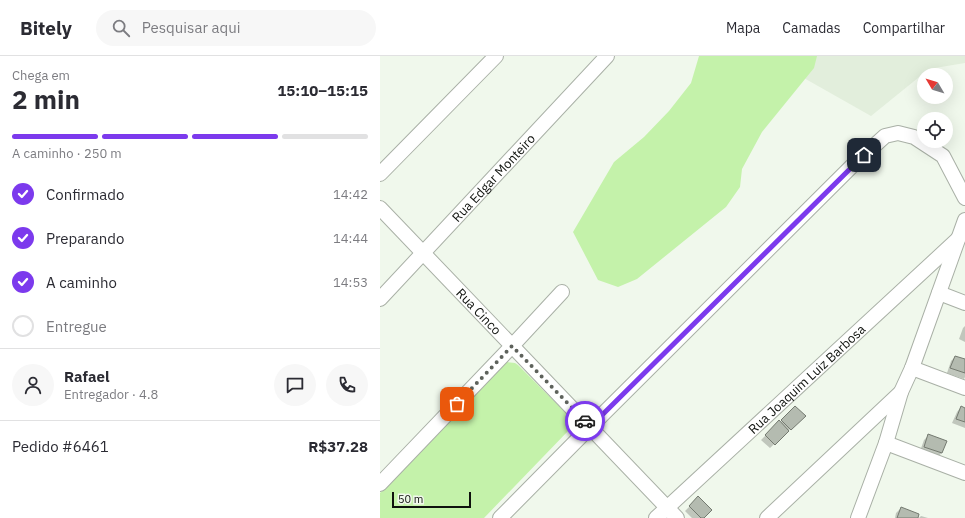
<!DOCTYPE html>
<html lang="pt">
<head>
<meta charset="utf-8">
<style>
	body { margin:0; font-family:"IBM Plex Sans",sans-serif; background:#f7f7f7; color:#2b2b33; height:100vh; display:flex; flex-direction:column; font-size:15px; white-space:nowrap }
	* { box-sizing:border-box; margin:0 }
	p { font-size:13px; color:#7c7c81 }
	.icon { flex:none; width:22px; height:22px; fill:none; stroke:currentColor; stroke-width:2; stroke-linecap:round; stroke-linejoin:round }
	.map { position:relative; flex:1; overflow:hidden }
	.panel { display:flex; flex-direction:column; background:#fff; width:380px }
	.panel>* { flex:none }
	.needle { width:26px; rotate:308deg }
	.controls { position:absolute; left:537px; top:12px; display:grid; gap:8px }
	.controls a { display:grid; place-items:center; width:36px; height:36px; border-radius:50%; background:#fff; box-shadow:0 4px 16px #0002; font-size:20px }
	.scale { position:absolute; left:12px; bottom:10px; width:79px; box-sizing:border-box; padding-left:4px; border:2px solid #0f120e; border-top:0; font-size:11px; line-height:14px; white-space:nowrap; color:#0f120e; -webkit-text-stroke:3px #f0f8ec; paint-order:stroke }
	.pin { position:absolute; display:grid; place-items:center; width:34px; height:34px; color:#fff; margin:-17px; border-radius:8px; box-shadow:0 2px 6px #0006 }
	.courier { position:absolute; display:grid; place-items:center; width:40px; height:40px; margin:-20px; border:3px solid #7c3aed; border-radius:50%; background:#fff; color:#222; box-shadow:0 1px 5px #0007 }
	.summary em { font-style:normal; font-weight:800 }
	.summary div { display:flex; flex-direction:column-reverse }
	.summary { display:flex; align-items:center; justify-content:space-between; height:68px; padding:0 12px }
	h1 { font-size:26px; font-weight:800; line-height:30px }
	.bar { display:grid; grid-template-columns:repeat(4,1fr); gap:6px 4px; align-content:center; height:48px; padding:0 12px }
	.bar i { height:5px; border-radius:3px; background:#e1e1e2 }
	.bar .current { background:#7c3aed }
	.bar p { grid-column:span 4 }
	.line { display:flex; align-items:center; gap:10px; padding:0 12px; border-top:1px solid #e1e1e2 }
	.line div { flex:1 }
	.round { display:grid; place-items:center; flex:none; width:42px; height:42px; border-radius:21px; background:#f7f7f7 }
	ol { padding:0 12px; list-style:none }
	li { display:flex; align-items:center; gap:12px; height:44px }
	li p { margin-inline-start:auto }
	li .icon { padding:4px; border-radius:50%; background:#7c3aed; color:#fff; stroke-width:4 }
	li:last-child { color:#7c7c81 }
	li i { width:22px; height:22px; border:2px solid #e1e1e2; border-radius:50% }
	header { display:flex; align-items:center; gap:24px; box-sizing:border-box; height:56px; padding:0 20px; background:#fff; border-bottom:1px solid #e1e1e2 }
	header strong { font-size:19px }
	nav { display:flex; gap:22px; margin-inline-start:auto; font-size:14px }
	.search { width:280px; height:36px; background:#f7f7f7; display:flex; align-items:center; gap:10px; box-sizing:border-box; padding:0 14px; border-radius:22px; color:#7c7c81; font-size:15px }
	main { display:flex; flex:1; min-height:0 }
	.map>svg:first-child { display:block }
	.built { fill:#e2eedc }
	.green { fill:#c4f2aa }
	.shadow { fill:#0003 }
	.building { fill:#b4bbb0; stroke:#747a70 }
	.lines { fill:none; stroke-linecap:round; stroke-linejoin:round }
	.minor-casing { stroke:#a9b0a6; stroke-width:16 }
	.minor { stroke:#fff; stroke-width:14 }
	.done { stroke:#5e625c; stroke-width:4; stroke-dasharray:0 7.2 }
	.route { stroke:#7c3aed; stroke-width:5 }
	.labels { text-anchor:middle; stroke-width:3; stroke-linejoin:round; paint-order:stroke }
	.street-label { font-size:13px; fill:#0f120e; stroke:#f0f8ec }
</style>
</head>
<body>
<header>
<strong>Bitely</strong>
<div class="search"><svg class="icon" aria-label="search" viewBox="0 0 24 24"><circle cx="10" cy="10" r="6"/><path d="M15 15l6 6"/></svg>Pesquisar aqui</div>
<nav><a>Mapa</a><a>Camadas</a><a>Compartilhar</a></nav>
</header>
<main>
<section class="panel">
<div class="summary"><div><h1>2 min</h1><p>Chega em</p></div><em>15:10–15:15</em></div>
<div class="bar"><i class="current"></i><i class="current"></i><i class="current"></i><i></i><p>A caminho · 250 m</p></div>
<ol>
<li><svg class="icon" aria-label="check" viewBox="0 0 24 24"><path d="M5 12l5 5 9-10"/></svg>Confirmado<p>14:42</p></li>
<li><svg class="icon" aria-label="check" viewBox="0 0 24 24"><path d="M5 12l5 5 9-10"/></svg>Preparando<p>14:44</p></li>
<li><svg class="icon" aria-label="check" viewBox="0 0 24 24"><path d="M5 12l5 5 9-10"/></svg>A caminho<p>14:53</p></li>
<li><i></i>Entregue</li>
</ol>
<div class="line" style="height:72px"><a class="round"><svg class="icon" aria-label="person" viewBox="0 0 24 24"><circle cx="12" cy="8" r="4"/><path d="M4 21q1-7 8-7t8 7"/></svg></a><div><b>Rafael</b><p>Entregador · 4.8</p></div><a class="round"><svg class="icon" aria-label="chat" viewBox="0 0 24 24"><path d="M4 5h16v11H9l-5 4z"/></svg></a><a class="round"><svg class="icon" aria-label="phone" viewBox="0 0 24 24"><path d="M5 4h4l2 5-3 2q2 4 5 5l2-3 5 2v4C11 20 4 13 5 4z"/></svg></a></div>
<div class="line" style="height:52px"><div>Pedido #6461</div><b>R$37.28</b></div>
</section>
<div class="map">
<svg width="585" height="462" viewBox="0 0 585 462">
	<rect width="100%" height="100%" fill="#f0f8ec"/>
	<path class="built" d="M385 0H585V7L549 13 491 60Z"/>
	<path class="green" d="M319 0H437L434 12 382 76 362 113 360 131 346 151 257 223 238 231 218 224 193 176 234 106 264 81 289 55 311 27Z
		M127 306 135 307 138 309 190 361 191 368 189 374 104 462H0V437Z"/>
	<path class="shadow" d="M585 270V286L579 283 583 272Z
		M575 301 585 304V321L584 323 567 317 571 305Z
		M415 351 424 360 390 392 381 384 399 366 400 367Z
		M581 351 585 353V372L572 367 577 356Z
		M549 379 562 397 557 401 540 395 544 384Z
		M318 442 323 462H312L305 455Z
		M521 452 537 462H515L516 457Z
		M541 460 548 462H539Z"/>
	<path class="building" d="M575 300 585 303V317L570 312Z
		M415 350 426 360 411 374 401 364Z
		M581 350 585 352V366L576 363Z
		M399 364 409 375 395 389 385 379Z
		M548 378 567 385 562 397 544 391Z
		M318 440 332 454 324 462H321L309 450Z
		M521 451 539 458 538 462H517Z"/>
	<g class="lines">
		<g class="minor-casing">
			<g id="minor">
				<path d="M0 118 116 0"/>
				<path id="s1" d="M0 152 297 462"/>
				<path d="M559 237 585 247"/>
				<path id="s2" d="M0 243 227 0"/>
				<path d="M532 312 585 332"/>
				<path d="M506 387 585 417"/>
				<path d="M0 428 132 290 182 236"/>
				<path d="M120 462 210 371 473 109 505 80 518 77 534 81 563 100 585 142"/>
				<path id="s3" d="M276 462 578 183"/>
				<path d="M387 462 521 336"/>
				<path d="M478 462 506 387 521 336 532 312 585 164"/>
			</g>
		</g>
		<use href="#minor" class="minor"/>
	</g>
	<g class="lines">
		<path class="done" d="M77 348 132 290 205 365"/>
		<path class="route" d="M205 365 210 371 484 99"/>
	</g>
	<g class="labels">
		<g class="street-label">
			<text dy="5" stroke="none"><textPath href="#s2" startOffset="166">Rua Edgar Monteiro</textPath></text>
			<text dy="5" stroke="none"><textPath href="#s1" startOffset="143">Rua Cinco</textPath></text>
			<text dy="5" stroke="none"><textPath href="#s3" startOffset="205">Rua Joaquim Luiz Barbosa</textPath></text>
		</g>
	</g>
</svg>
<div class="controls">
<a><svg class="needle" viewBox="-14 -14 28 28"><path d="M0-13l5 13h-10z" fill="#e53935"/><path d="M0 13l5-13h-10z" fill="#7c7c81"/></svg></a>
<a><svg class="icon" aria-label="locate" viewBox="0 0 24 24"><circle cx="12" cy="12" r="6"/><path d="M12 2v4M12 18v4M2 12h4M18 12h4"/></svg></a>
</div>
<div class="scale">50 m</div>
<div class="pin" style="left:77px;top:348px;background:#ea580c"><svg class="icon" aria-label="bag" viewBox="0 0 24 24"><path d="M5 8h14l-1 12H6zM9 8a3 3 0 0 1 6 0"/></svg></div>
<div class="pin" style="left:484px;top:99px;background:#1f2937"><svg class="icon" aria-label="home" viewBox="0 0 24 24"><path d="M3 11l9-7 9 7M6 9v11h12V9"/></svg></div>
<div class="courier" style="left:205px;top:365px"><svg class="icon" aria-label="car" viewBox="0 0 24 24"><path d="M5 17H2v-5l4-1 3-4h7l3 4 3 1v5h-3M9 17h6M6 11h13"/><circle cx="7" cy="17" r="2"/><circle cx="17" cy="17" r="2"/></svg></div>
</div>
</main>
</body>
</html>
